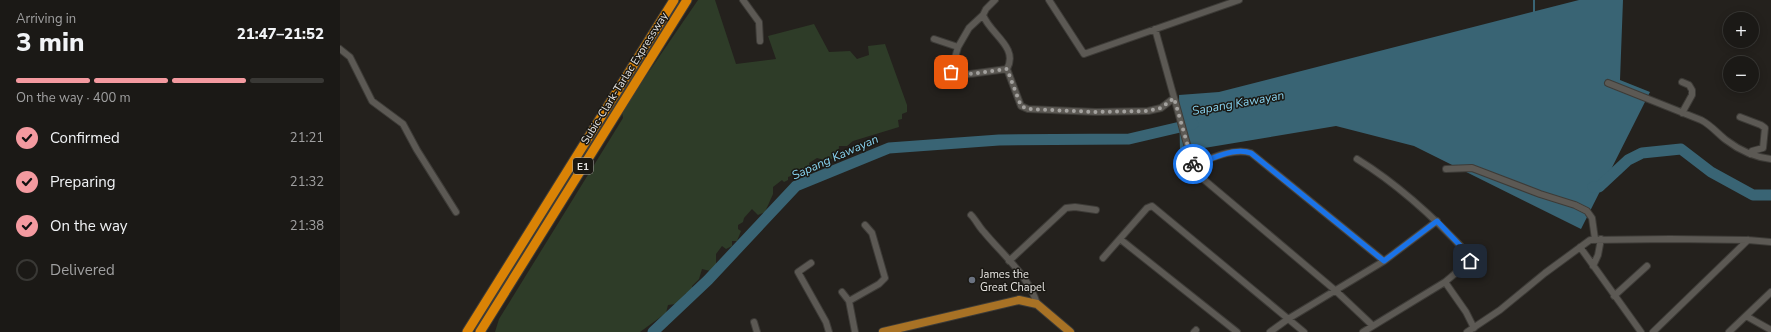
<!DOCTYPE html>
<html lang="en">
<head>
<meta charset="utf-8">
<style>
	body { margin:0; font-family:"Nunito Sans",sans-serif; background:#24221f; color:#f1f3f6; height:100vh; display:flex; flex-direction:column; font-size:15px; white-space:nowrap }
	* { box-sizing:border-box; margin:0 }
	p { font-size:13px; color:#a0a0a1 }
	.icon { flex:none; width:22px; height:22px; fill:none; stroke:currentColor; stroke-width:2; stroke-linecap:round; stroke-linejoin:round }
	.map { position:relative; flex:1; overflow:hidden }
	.panel { display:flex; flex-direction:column; background:#1b1916; width:340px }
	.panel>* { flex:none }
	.buttons { position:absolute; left:1383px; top:12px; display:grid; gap:8px }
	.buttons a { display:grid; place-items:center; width:36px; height:36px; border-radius:50%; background:#1b1916; box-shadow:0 2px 10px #0003,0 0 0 1px #393835; font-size:20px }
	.pin { position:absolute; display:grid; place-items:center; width:34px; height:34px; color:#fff; margin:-17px; border-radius:8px; box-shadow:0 2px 6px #0006 }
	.courier { position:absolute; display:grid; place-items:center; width:40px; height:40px; margin:-20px; border:3px solid #1a73e8; border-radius:50%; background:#fff; color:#222; box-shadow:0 1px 5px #0007 }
	.summary em { font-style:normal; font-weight:800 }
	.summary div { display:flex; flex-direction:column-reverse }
	.summary { display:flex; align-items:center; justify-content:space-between; height:68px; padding:0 16px }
	h1 { font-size:26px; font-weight:800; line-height:30px }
	.bar { display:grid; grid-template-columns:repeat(4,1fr); gap:6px 4px; align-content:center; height:48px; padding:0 16px }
	.bar i { height:5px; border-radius:3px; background:#393835 }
	.bar .current { background:#f49aa0 }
	.bar p { grid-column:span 4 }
	ol { padding:0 16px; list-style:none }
	li { display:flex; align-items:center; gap:12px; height:44px }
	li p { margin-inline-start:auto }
	li .icon { padding:4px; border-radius:50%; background:#f49aa0; color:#111; stroke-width:4 }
	li:last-child { color:#a0a0a1 }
	li i { width:22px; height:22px; border:2px solid #393835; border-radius:50% }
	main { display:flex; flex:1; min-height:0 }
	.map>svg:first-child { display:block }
	.green { fill:#2e3c28 }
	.water { fill:#396474 }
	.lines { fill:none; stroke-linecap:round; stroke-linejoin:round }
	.stream { stroke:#396474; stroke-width:2 }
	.river { stroke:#396474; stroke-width:11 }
	.minor-casing { stroke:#3d3b37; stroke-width:8 }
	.major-casing { stroke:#3d3b37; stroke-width:10 }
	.highway-casing { stroke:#3d3b37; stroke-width:11 }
	.minor { stroke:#5c5954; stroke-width:6 }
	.major { stroke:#a87225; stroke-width:8 }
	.highway { stroke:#da8306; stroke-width:9 }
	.done { stroke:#a3a19e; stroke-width:4; stroke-dasharray:0 7.2 }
	.route { stroke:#1a73e8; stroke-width:5 }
	.worship-dot { fill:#6b7280; stroke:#1a1813; stroke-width:1.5 }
	.labels { text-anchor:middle; stroke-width:3; stroke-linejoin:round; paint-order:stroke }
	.shield { fill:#1a1813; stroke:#aaa8a5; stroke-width:1 }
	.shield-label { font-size:10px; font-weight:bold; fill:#e8e6e3 }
	.street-label { font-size:11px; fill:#e8e6e3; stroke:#1a1813 }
	.poi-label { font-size:11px; fill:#e8e6e3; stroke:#1a1813; text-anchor:start }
	.water-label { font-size:12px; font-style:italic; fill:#88d3f0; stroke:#1a1813 }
</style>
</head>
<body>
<main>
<section class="panel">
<div class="summary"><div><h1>3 min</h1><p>Arriving in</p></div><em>21:47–21:52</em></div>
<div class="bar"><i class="current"></i><i class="current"></i><i class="current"></i><i></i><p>On the way · 400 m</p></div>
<ol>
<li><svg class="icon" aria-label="check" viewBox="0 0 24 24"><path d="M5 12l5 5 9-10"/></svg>Confirmed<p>21:21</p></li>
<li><svg class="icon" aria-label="check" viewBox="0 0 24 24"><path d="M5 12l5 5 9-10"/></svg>Preparing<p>21:32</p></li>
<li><svg class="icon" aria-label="check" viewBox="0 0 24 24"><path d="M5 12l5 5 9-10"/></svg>On the way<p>21:38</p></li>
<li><i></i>Delivered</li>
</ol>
</section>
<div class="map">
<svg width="1431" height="332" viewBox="0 0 1431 332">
	<rect width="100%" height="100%" fill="#24211d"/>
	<path class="green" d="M358 0H375L396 64 436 59 428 36 474 24 489 52 510 51 517 59 529 55 528 46 545 44 567 105V112L562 114V119L558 120 559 127 513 141 507 146H499C499 161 488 161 477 158L469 163 470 168 464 170 462 168C457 170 452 176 448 177V180L444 182 442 180 433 187V194L425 212 418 215 412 209 404 218 403 222 398 225V229L401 231 397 241H392V246L386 249 382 246 376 254V269L374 272 362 269 359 279 352 286 353 291 350 295 346 293 336 304 328 305 326 313 300 332H155L159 319 172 298 283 118 282 111Z"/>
	<path class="water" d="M1239 0H1283L1280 80 1310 92 1241 229 1074 146 996 126 840 152 839 95 879 92Z"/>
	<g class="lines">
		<path class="stream" d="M1194 0V13"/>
		<path class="river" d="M1253 187H1259L1288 160 1302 153 1341 149 1371 172 1413 195H1431
			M313 332 368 280 456 186 549 148 659 140 789 139 853 124"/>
		<g class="minor-casing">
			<path id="minor" d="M403 0 419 22 420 41
				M709 0 744 54 899 0
				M815 29 850 155 854 165 862 178 996 291 1032 325
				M594 39 618 47 611 72 615 76 667 69C679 47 650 34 643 15L646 9 655 0
				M618 47 629 28 643 15
				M0 49 10 57 32 101 63 124 77 150 116 212
				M667 69 681 106 688 109 756 112 808 111 821 108 834 98
				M1342 82 1349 85 1352 90V95L1342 113
				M1268 83 1361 120C1371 125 1377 133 1386 140 1399 150 1414 157 1431 159
				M1400 117 1421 125 1425 128 1423 148 1412 151 1410 154
				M1017 159C1059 185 1096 219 1130 256V261L1105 282 1023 332
				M854 165C870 159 894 147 911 153L1044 261
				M1106 169 1132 168 1200 194 1235 205 1247 211 1252 218 1255 239
				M631 215C636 220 639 227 644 232 662 254 689 276 697 304
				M780 239 897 332
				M1240 247 1301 332
				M763 258 807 208 812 206 964 332
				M669 261 726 208 735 207 756 210
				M471 263 458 272 486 322 489 332
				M1253 266 1258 255 1261 239
				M1105 282 1126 312 1134 328
				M502 292 509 301
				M1274 296 1307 266
				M1406 316 1431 330
				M414 322 417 332
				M515 332 509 301 539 284 545 278 532 233 525 225
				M854 332 856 330
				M930 332 948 319 1044 261 1097 221
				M1127 332 1160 310 1205 273 1250 240 1330 239 1408 240 1431 242
				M1313 332 1408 240
				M1389 332 1431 292"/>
		</g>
		<g class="major-casing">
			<path id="major" d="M543 332 679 300 697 304 730 332"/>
		</g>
		<g class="highway-casing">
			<path id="highway" d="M127 332 334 0
				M140 332 347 0"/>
		</g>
		<use href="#minor" class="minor"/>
		<use href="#major" class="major"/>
		<use href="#highway" class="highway"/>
	</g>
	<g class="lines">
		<path class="done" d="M611 72 615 76 667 69 681 106 688 109 756 112 808 111 821 108 834 98 853 164"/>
		<path class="route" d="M853 164C871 161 893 146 911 153L1044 261 1097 221 1130 256V261"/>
	</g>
	<circle class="worship-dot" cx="632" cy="280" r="4"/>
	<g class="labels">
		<rect class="shield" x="233" y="158" width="20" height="16" rx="3"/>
		<g class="shield-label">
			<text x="243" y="170">E1</text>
		</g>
		<g class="street-label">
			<text transform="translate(284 78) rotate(-58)" y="4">Subic-Clark-Tarlac Expressway</text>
		</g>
		<g class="poi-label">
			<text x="640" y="278">James the<tspan x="640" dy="13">Great Chapel</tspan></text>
		</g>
		<g class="water-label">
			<text transform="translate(898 103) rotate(-10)" y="4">Sapang Kawayan</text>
			<text transform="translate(495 157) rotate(-24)" y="4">Sapang Kawayan</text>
		</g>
	</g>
</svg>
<div class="buttons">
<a>+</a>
<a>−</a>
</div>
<div class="pin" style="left:611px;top:72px;background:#ea580c"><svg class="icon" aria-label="bag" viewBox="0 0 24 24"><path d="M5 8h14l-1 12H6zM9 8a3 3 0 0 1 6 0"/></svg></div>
<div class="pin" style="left:1130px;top:261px;background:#1f2937"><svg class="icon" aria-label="home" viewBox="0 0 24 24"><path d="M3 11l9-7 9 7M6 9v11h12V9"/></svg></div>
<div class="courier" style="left:853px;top:164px"><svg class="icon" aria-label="bike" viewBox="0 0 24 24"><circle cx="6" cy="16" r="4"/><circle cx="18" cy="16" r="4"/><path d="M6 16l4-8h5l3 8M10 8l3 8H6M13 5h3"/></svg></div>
</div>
</main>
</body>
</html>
